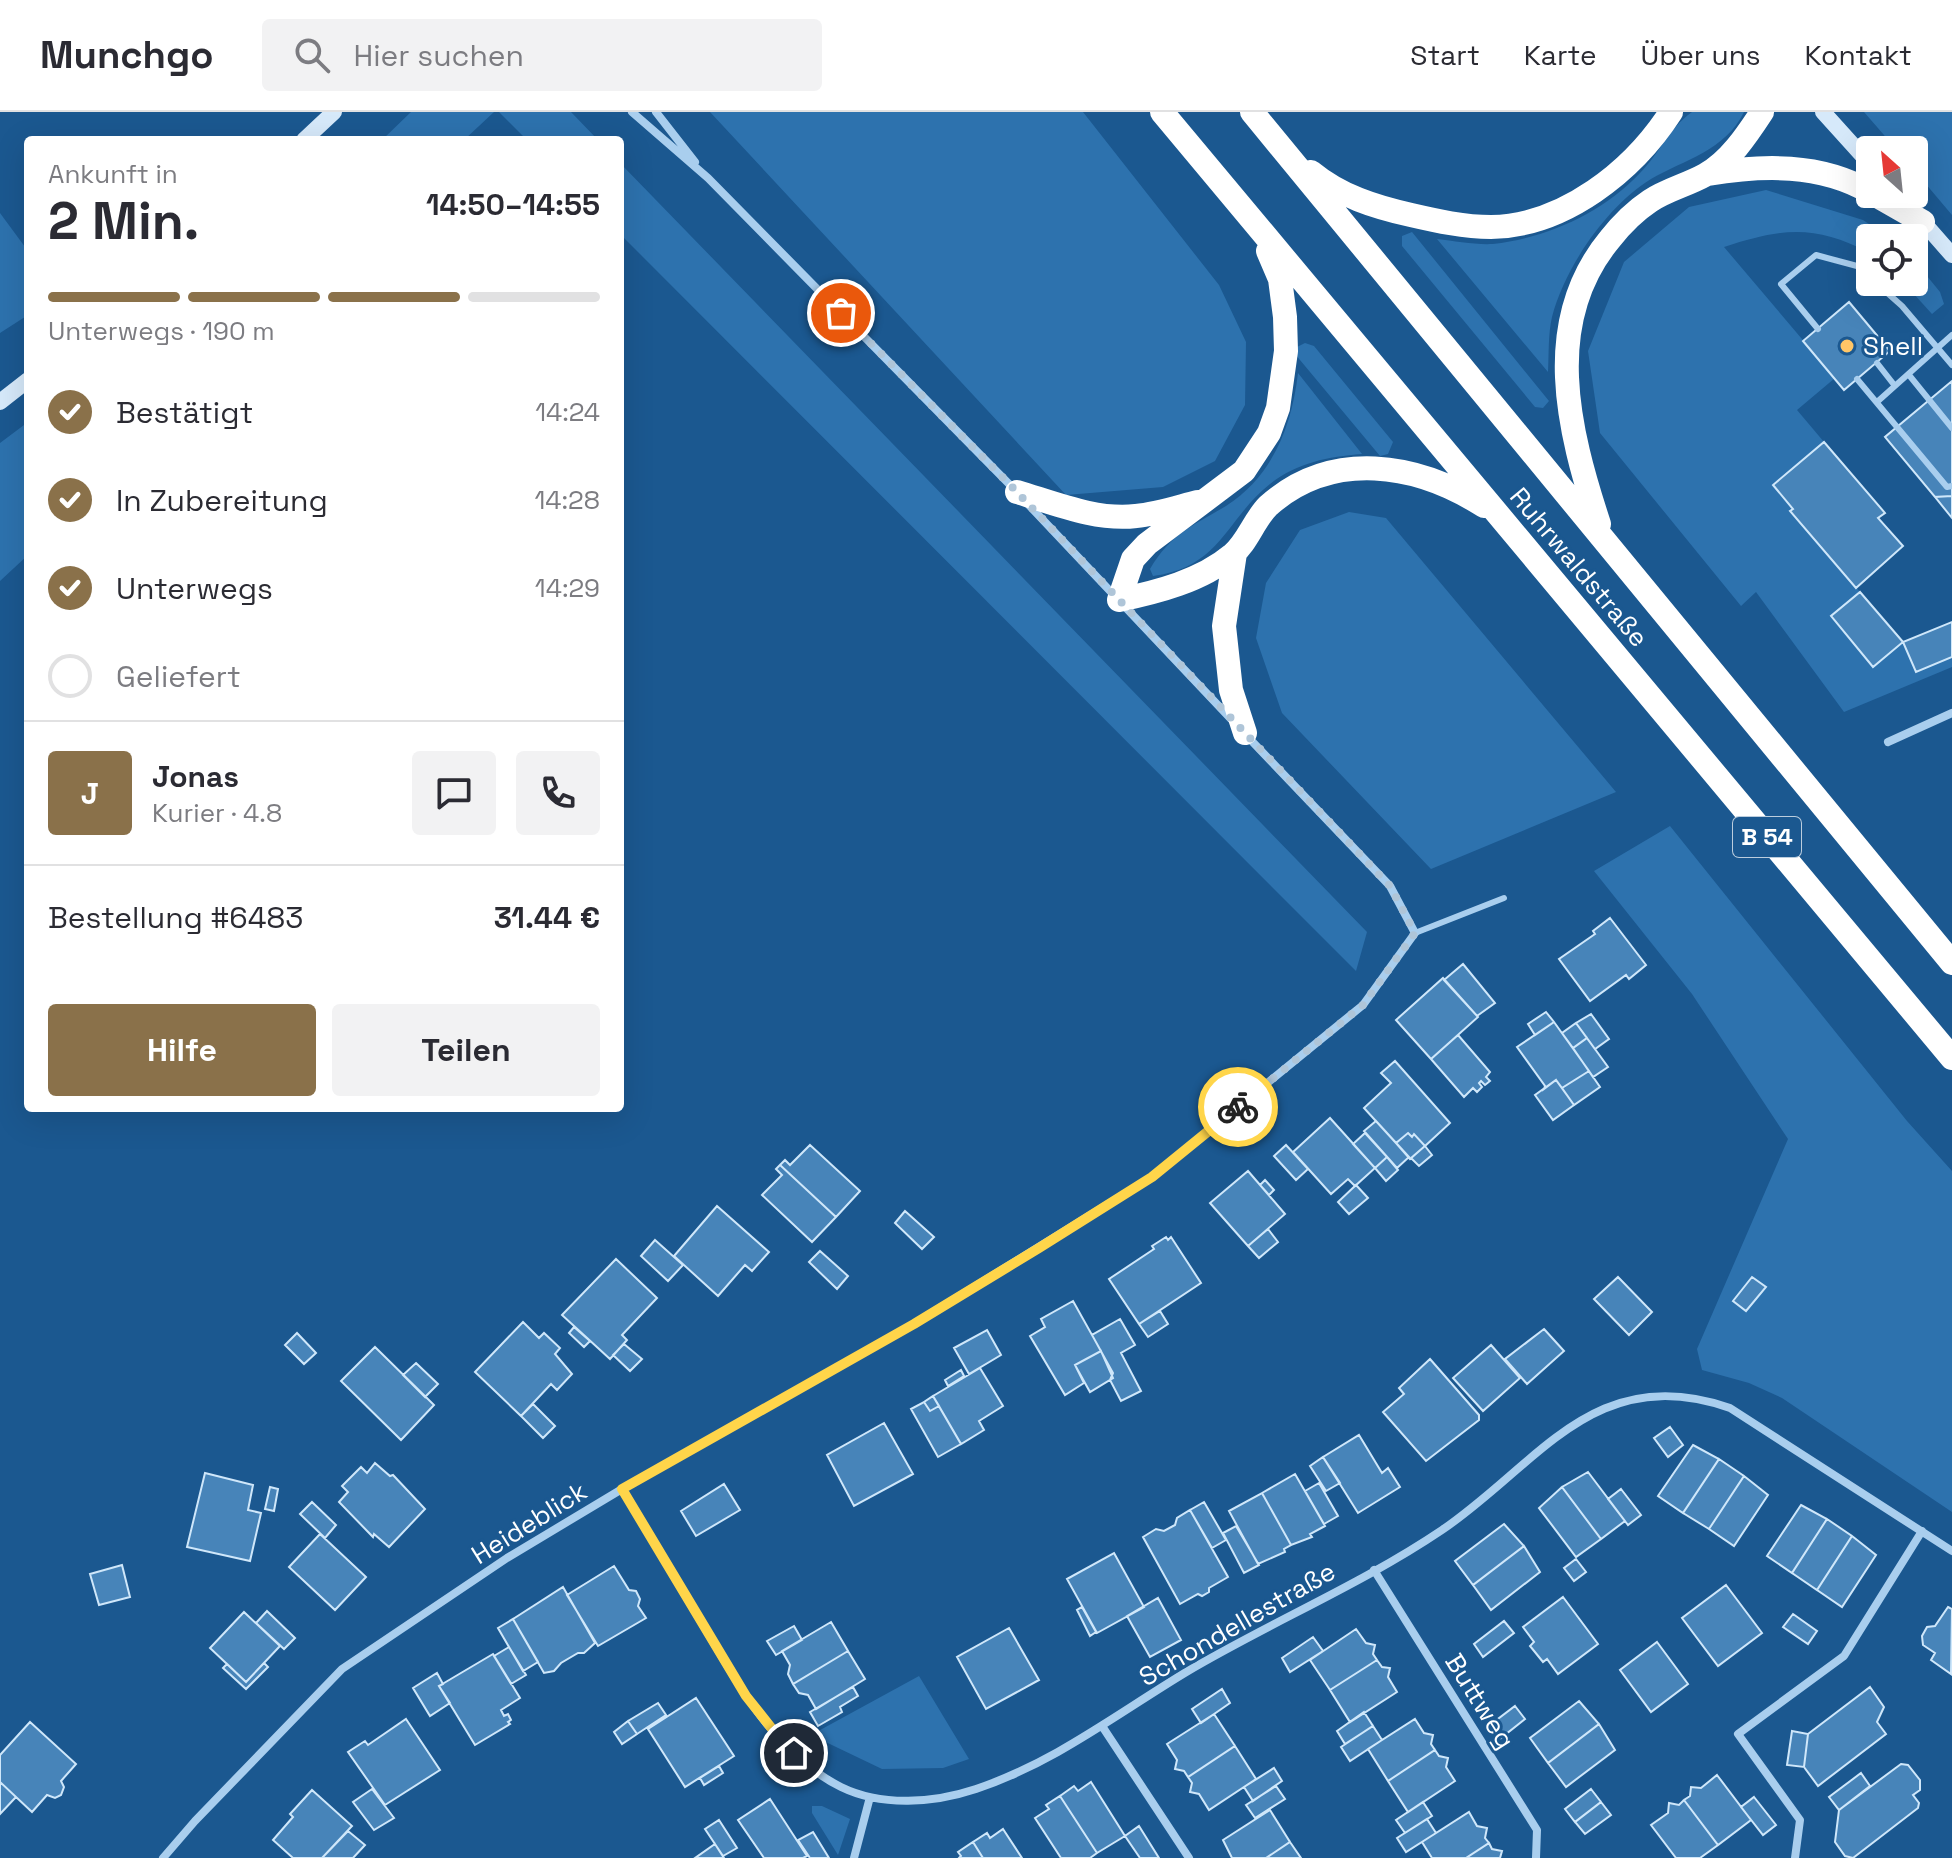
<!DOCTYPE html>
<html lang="de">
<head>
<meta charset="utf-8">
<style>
	body { margin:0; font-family:"Space Grotesk",sans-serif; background:#f2f2f3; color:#2b2b33; height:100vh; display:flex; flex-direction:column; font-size:30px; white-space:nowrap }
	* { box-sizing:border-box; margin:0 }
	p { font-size:26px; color:#7c7c81 }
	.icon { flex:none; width:44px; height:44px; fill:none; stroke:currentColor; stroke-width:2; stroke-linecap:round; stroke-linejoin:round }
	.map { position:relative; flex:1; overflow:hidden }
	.panel { position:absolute; left:24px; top:24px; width:600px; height:976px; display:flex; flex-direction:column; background:#fff; border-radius:8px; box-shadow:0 8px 32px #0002 }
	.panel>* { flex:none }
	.needle { width:52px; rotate:333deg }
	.controls { position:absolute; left:1856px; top:24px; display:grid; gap:16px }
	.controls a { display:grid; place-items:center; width:72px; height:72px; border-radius:8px; background:#fff; box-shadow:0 8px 32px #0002; font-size:40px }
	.pin { position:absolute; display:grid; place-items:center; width:68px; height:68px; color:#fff; margin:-34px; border:4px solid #fff; border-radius:50%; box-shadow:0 2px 8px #0007 }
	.courier { position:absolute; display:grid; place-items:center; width:80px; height:80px; margin:-40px; border:6px solid #ffd54a; border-radius:50%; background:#fff; color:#222; box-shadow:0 2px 10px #0007 }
	.headline em { font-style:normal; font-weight:700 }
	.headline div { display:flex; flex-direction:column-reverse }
	.headline { display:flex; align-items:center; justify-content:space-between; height:136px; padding:0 24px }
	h1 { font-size:52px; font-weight:700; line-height:60px }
	.bar { display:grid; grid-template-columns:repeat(4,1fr); gap:12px 8px; align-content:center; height:96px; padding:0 24px }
	.bar i { height:10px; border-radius:6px; background:#e1e1e2 }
	.bar .on { background:#8a714a }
	.bar p { grid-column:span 4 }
	.line { display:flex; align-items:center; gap:20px; padding:0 24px; border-top:2px solid #e1e1e2 }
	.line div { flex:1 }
	.round { display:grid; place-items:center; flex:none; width:84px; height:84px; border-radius:8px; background:#f2f2f3 }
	ol { padding:0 24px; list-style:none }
	li { display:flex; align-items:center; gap:24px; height:88px }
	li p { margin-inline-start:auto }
	li .icon { padding:8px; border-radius:50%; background:#8a714a; color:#fff; stroke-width:4 }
	li:last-child { color:#7c7c81 }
	li i { width:44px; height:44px; border:4px solid #e1e1e2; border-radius:50% }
	.button { display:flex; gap:16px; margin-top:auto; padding:16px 24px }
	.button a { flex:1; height:92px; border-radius:8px; background:#8a714a; color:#fff; font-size:32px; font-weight:700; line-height:92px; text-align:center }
	.button a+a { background:#f2f2f3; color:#2b2b33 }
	header { display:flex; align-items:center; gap:48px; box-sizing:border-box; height:112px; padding:0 40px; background:#fff; border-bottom:2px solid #e1e1e2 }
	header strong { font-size:38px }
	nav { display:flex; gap:44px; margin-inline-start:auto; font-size:28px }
	.search { width:560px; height:72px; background:#f2f2f3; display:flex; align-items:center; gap:20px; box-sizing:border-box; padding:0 28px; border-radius:8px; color:#7c7c81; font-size:30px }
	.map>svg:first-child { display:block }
	.green { fill:#2d72ae }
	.building { fill:#4784b9; stroke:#cfe7fa; stroke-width:2 }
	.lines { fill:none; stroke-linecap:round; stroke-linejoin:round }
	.lane { stroke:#a9ceee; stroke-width:6 }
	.street { stroke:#a9ceee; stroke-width:8 }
	.secondary { stroke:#d6e9fa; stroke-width:16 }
	.highway { stroke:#fff; stroke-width:24 }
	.done { stroke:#afc5d8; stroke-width:8; stroke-dasharray:0 14.4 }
	.route { stroke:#ffd54a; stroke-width:10 }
	.poi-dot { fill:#ffc667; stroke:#1b5890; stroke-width:3 }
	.labels { text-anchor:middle; stroke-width:6; stroke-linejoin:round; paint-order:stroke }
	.shield { fill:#1b5890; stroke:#bbcdde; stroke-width:2 }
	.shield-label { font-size:24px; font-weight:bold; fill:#fff }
	.poi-label { font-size:26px; fill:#fff; stroke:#1b5890; text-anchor:start }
	.street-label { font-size:26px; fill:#fff; stroke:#1b5890 }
</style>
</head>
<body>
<header>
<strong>Munchgo</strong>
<div class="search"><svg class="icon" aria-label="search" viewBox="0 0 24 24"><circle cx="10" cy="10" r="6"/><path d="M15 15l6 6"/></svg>Hier suchen</div>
<nav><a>Start</a><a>Karte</a><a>Über uns</a><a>Kontakt</a></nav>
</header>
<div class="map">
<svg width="1952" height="1746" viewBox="0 0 1952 1746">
	<rect width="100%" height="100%" fill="#1b5890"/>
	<path class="green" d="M411 0H494L464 28H382Z
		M499 0H571L598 28H527Z
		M710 0H1083L1219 173 1246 230 1245 293 1215 349 1163 375 1066 383Z
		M1692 0H1744C1726 38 1684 48 1651 67 1607 94 1565 155 1552 205 1548 222 1549 242 1548 260L1437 127C1455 129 1475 133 1493 132 1547 126 1602 101 1640 61 1660 41 1668 17 1692 0Z
		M1864 0H1952V103L1914 58V38H1897Z
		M620 51 1367 820 1356 859 620 122Z
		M1766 78 1863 108 1890 126H1870V141C1814 112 1783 116 1724 135L1835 266 1797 298 1824 330 1793 397 1860 480 1831 505 1873 555 1903 530 1916 560 1952 545V555L1844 600 1756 480 1741 494 1600 321 1588 239 1624 150 1689 95Z
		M0 101 28 139V203L0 221Z
		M1412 120 1549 289 1543 296 1535 295 1402 134V124Z
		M1914 148 1940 180 1944 192 1932 202 1903 170H1914Z
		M1305 231 1314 234 1393 330 1388 342 1380 344 1295 242 1297 235Z
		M1298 261 1362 342C1328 345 1298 350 1270 372 1225 408 1221 455 1153 464L1150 457C1171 421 1193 414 1226 394 1273 364 1292 313 1298 261Z
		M28 310V443L0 469V331Z
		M1349 400 1386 406 1616 680 1431 757 1282 601 1256 526 1266 471 1300 418Z
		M1670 714 1907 1009 1952 1059V1400L1782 1286 1749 1271 1702 1258 1697 1237 1788 1027 1692 882 1594 759Z
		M919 1564 969 1647 943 1656 882 1657 811 1623Z
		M812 1694H822L850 1707 838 1743 812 1701Z"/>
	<path class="building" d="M1849 190 1890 239 1844 278 1803 229Z
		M1952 269V384L1935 385 1885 325Z
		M1824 330 1885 401 1878 406 1903 434 1856 476 1790 399 1793 397 1773 373Z
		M1952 384V406L1935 385Z
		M1860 480 1903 530 1873 555 1831 504Z
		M1952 510V545L1916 560 1903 530Z
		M1610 806 1646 853 1629 867 1626 863 1590 889 1559 847 1595 822 1593 819Z
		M1463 852 1495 891 1477 904 1444 868Z
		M1443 866 1478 905 1431 947 1396 908Z
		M1546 900 1554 910 1535 923 1528 912Z
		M1591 902 1609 927 1595 937 1576 911Z
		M1554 910 1589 959 1562 976 1556 968 1544 977 1545 974 1517 935Z
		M1576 911 1587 926 1573 936 1562 921Z
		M1458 923 1490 960 1486 965 1490 969 1485 973 1481 969 1479 971 1482 975 1477 980 1473 976 1464 985 1431 947Z
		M1587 926 1608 955 1593 965 1573 936Z
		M1395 949 1450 1011 1425 1034 1414 1022 1412 1025 1408 1021 1396 1031 1364 996 1391 971 1381 961Z
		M1589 959 1600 975 1574 993 1562 976Z
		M1556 968 1574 993 1553 1008 1535 983Z
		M1330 1006 1375 1056 1355 1074 1348 1067 1331 1082 1293 1040Z
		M1376 1009 1409 1045 1397 1056 1364 1019Z
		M1365 1021 1387 1045 1375 1056 1353 1032Z
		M1408 1021 1412 1025 1414 1022 1425 1034 1410 1047 1396 1031Z
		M810 1033 860 1079 836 1105 780 1053 785 1048 790 1053Z
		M1286 1033 1308 1057 1296 1068 1274 1044Z
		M1425 1034 1432 1043 1419 1054 1411 1046Z
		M1387 1045 1398 1058 1386 1069 1375 1056Z
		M780 1053 836 1105 812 1130 762 1083 782 1063 776 1057Z
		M1248 1059 1285 1102 1248 1134 1210 1091Z
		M1265 1068 1274 1078 1269 1083 1260 1073Z
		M1356 1073 1368 1086 1349 1102 1338 1090Z
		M717 1094 769 1140 752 1159 745 1153 718 1184 674 1144Z
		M905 1099 934 1125 922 1137 895 1111Z
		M1268 1117 1278 1130 1259 1146 1248 1134Z
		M1166 1125 1168 1128 1171 1125 1201 1171 1139 1212 1109 1167 1154 1137 1152 1134Z
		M655 1128 683 1153 668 1169 641 1144Z
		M820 1139 848 1164 837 1177 809 1150Z
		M616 1147 657 1186 622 1223 627 1228 610 1247 562 1203Z
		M1618 1165 1652 1200 1629 1223 1594 1187Z
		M1752 1165 1766 1175 1746 1199 1733 1189Z
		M1073 1189 1101 1239 1075 1253 1084 1271 1065 1283 1030 1224 1045 1215 1041 1207Z
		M1160 1199 1168 1212 1148 1225 1139 1212Z
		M1120 1207 1135 1233 1121 1241 1141 1279 1121 1289 1110 1268 1113 1261 1092 1223Z
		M523 1210 539 1226 544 1221 560 1236 555 1242 572 1262 557 1278 551 1272 521 1304 475 1260Z
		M574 1215 590 1229 584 1235 569 1221Z
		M1544 1217 1564 1239 1527 1272 1505 1247Z
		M987 1218 1001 1243 969 1262 954 1236Z
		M297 1221 316 1241 304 1252 285 1233Z
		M624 1232 642 1247 630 1259 613 1243Z
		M1491 1233 1520 1266 1483 1299 1453 1266Z
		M375 1235 434 1293 401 1328 341 1269Z
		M1101 1239 1113 1266 1090 1280 1075 1253Z
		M1430 1247 1479 1303V1308L1426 1349 1383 1300 1404 1282 1399 1276Z
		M416 1251 438 1272 425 1285 403 1263Z
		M980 1256 1003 1294 979 1309 984 1318 961 1332 933 1284Z
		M961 1258 964 1264 948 1274 945 1268Z
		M933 1284 939 1294 930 1299 924 1290Z
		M924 1290 930 1299 939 1294 961 1332 938 1345 911 1297Z
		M533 1292 555 1314 543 1326 521 1304Z
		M884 1311 913 1362 854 1394 827 1343Z
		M1670 1315 1683 1333 1668 1345 1654 1326Z
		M1359 1323 1382 1361 1388 1356 1400 1375 1358 1401 1323 1345Z
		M1693 1333 1719 1347 1683 1401 1658 1384Z
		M1323 1345 1340 1371 1326 1379 1310 1354Z
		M1719 1347 1744 1364 1709 1417 1683 1401Z
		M375 1351 390 1364 393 1363 425 1397 389 1435 374 1422 373 1425 339 1390 348 1380 342 1374 361 1355 367 1361Z
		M1588 1360 1625 1409 1601 1427 1562 1375Z
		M205 1361 253 1373 248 1398 261 1401 250 1449 187 1435Z
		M1295 1362 1325 1414 1310 1422 1312 1425 1291 1433 1262 1381Z
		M1744 1364 1768 1383 1734 1434 1709 1417Z
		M1319 1371 1338 1404 1324 1412 1305 1379Z
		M724 1372 740 1398 696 1424 681 1399Z
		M270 1375 278 1377 274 1399 265 1397Z
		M1562 1375 1601 1427 1576 1445 1539 1396Z
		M1621 1377 1641 1403 1628 1413 1608 1387Z
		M1262 1381 1291 1433 1284 1437 1285 1440 1258 1452 1229 1399Z
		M312 1390 336 1413 325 1426 300 1402Z
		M1204 1390 1226 1428 1212 1436 1190 1398Z
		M1801 1393 1827 1407 1792 1461 1767 1444Z
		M1190 1398 1228 1465 1209 1476V1480L1202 1484 1198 1482 1180 1492 1143 1425 1156 1417 1164 1419 1175 1413 1177 1406Z
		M1827 1407 1852 1424 1817 1478 1792 1461Z
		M1504 1412 1524 1434 1473 1473 1455 1449Z
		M1236 1414 1259 1453 1244 1461 1223 1421Z
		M320 1422 366 1465 335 1498 289 1455Z
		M1852 1424 1876 1443 1842 1495 1817 1478Z
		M1524 1434 1540 1460 1491 1498 1473 1473Z
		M1114 1441 1144 1495 1097 1521 1067 1467Z
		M1576 1447 1586 1460 1574 1469 1564 1456Z
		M122 1453 130 1485 99 1493 90 1462Z
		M614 1454 629 1478 636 1479 640 1487 638 1494 646 1506 598 1534 567 1483Z
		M1726 1473 1762 1521 1718 1554 1682 1506Z
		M563 1475 595 1531 584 1541H578L561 1551 554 1559 544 1561 513 1507Z
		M1563 1485 1598 1532 1558 1562 1547 1547 1543 1550 1530 1534 1534 1530 1523 1515Z
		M1158 1486 1181 1528 1150 1545 1127 1504Z
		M1082 1495 1096 1520 1090 1524 1077 1498Z
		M1948 1495 1952 1497 1951 1562 1931 1548 1935 1541 1923 1533 1922 1524 1927 1515 1935 1514Z
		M267 1499 295 1526 284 1537 256 1511Z
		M244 1500 280 1534 246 1570 210 1536Z
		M1793 1502 1817 1519 1808 1532 1783 1515Z
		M513 1507 538 1550 523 1559 498 1516Z
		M1504 1509 1514 1521 1483 1545 1474 1532Z
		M831 1510 848 1539 793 1572 788 1562 790 1553 782 1539Z
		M794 1514 802 1528 776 1543 767 1529Z
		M1009 1516 1039 1568 986 1597 957 1545Z
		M1356 1517 1366 1531 1375 1533 1373 1542 1377 1548 1330 1578 1310 1548Z
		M1313 1525 1323 1539 1290 1560 1282 1546Z
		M1657 1530 1688 1572 1651 1600 1620 1558Z
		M509 1535 526 1563 511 1572 494 1544Z
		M848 1539 865 1567 816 1597 808 1583 799 1581 793 1572Z
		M493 1542 520 1586 501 1598 504 1604 508 1602 511 1608 508 1610 510 1612 475 1633 439 1574Z
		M1377 1548 1382 1555 1390 1556 1388 1565 1397 1580 1350 1610 1330 1578Z
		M264 1551 268 1555 246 1577 223 1556 227 1552 246 1570Z
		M437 1561 443 1572 439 1574 450 1591 430 1604 413 1576Z
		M853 1575 858 1584 840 1595 842 1600 818 1614 810 1600Z
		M1870 1575 1884 1595 1877 1610 1886 1622 1818 1674 1804 1655 1808 1622Z
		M1222 1577 1230 1591 1201 1611 1192 1597Z
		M696 1586 734 1644 685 1675 648 1617Z
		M1579 1589 1599 1612 1548 1651 1530 1626Z
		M658 1591 666 1603 637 1622 628 1609Z
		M1515 1594 1525 1607 1501 1626 1490 1613Z
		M1364 1600 1373 1614 1345 1632 1337 1619Z
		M1214 1602 1235 1634 1188 1665 1184 1659 1175 1657 1177 1648 1167 1632Z
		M406 1607 440 1658 385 1693 348 1640 365 1629 368 1633Z
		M1415 1607 1424 1621 1433 1623 1431 1632 1435 1638 1388 1669 1368 1637Z
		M628 1609 637 1622 622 1632 614 1620Z
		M30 1610 76 1652 61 1669 64 1675 61 1683 55 1686 47 1683 32 1700 0 1670V1643Z
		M1599 1612 1615 1638 1566 1675 1548 1651Z
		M1373 1614 1382 1628 1350 1649 1341 1635Z
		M1792 1619 1808 1622 1804 1655 1787 1653Z
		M1235 1634 1256 1667 1209 1698 1199 1682 1190 1680 1192 1671 1188 1665Z
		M1435 1638 1439 1644 1448 1646 1446 1655 1455 1669 1408 1700 1388 1669Z
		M1901 1652 1908 1653 1920 1668V1678L1913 1683 1919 1691 1918 1696 1853 1746 1845 1744 1835 1730 1839 1698Z
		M719 1654 723 1661 704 1673 700 1666Z
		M1274 1656 1282 1669 1253 1689 1244 1675Z
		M1861 1661 1870 1674 1839 1698 1829 1685Z
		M1717 1663 1751 1708 1718 1733 1684 1688 1690 1684 1691 1675 1701 1676Z
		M0 1670 16 1685 0 1702Z
		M1091 1670 1125 1724 1097 1741 1060 1684 1074 1674 1078 1679Z
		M1276 1674 1285 1687 1255 1706 1246 1693Z
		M372 1677 394 1706 374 1718 353 1690Z
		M1591 1677 1601 1690 1575 1710 1565 1697Z
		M312 1678 352 1714 322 1746H293L273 1728 293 1705 290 1702Z
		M1060 1684 1097 1741 1090 1746H1061L1035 1706 1049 1697 1046 1693Z
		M1754 1685 1776 1713 1763 1723 1741 1695Z
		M770 1687 807 1744 803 1746H764L738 1708Z
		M1684 1688 1718 1733 1700 1746H1676L1651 1713 1668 1701 1669 1691 1679 1693Z
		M1423 1690 1432 1704 1405 1721 1396 1708Z
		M1601 1690 1611 1703 1585 1722 1575 1710Z
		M1270 1698 1290 1730 1266 1746H1232L1223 1728Z
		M1469 1700 1477 1714 1487 1716 1485 1726 1489 1731 1466 1746H1432L1422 1730Z
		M1427 1707 1436 1721 1406 1740 1397 1726Z
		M719 1708 737 1736 723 1744 705 1717Z
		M1139 1714 1159 1746H1140L1125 1724Z
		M1003 1717 1022 1746H983L973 1730 987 1721 990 1726Z
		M348 1719 365 1733 353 1746H322Z
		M813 1720 829 1746H810L798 1728Z
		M973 1730 983 1746H959L961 1744 958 1740Z
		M1290 1730 1301 1746H1266Z
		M1489 1731 1492 1737 1502 1739 1500 1746H1466Z
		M715 1732 724 1746H695Z"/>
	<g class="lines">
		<path class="lane" d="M1875 170 1902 194 1952 253
			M1818 217 1781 172 1816 143 1857 154 1870 165
			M1877 251 1895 274
			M1909 263 1952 316
			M1857 267 1947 375 1952 374
			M1877 290 1952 223
			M1415 821 1504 786"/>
		<path class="street" d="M632 0 708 66 1014 377
			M656 0 695 50
			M1026 390 1231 607
			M1888 630 1952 601
			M622 1377C648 1420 674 1464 700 1508 737 1569 773 1641 841 1675 882 1695 934 1691 976 1677 1054 1651 1118 1601 1188 1559 1271 1510 1362 1472 1442 1418 1539 1352 1594 1249 1730 1296L1952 1439
			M1374 1458 1537 1718 1536 1746
			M1102 1614 1189 1746
			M163 1746 195 1709 342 1557 507 1446 622 1377 914 1212 1152 1065 1363 893 1415 821 1390 774 1246 623
			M854 1746 870 1685
			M1795 1746 1800 1708 1738 1622 1844 1544 1922 1419"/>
		<path class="secondary" d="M1823 0 1870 52
			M304 28 334 0
			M1916 102 1952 143
			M0 290 28 268"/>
		<path class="highway" d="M1162 0 1952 946
			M1252 0 1952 851
			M1311 60C1340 84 1375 95 1411 103 1437 109 1464 115 1491 115 1564 114 1633 59 1671 0
			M1708 62C1762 53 1820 51 1870 80
			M1874 82 1923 110
			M1268 139 1280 167 1285 205 1286 239 1278 296 1269 321 1244 359 1147 432 1133 447 1119 488C1157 480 1201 469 1232 443 1247 431 1254 408 1268 394 1332 337 1417 351 1484 394
			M1017 380C1054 391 1097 409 1136 404 1157 402 1178 395 1198 390
			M1599 412C1568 318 1541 210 1610 127 1621 113 1635 99 1650 89 1666 78 1687 73 1705 63 1729 50 1747 23 1762 0
			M1235 441 1224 514 1231 578 1245 621"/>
	</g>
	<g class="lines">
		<path class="done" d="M841 201 1017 380 1390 774 1415 821 1363 893 1238 995"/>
		<path class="route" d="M794 1641 777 1623 746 1584 622 1377 914 1212 1039 1136 1152 1065 1238 995"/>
	</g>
	<circle class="poi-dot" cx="1847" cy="234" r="8"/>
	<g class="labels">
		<rect class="shield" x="1733" y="705" width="68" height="40" rx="6"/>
		<g class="shield-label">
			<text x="1767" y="733">B 54</text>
		</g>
		<g class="poi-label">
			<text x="1863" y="243">Shell</text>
		</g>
		<g class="street-label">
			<text transform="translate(1579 455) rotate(50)" y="9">Ruhrwaldstraße</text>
			<text transform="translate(529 1411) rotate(-32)" y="9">Heideblick</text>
			<text transform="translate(1237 1512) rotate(-30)" y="9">Schondellestraße</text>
			<text transform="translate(1480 1589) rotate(58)" y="9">Buttweg</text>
		</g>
	</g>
</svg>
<div class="controls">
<a><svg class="needle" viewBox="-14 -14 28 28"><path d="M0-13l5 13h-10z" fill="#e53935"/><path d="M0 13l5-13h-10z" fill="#7c7c81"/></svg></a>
<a><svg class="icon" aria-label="locate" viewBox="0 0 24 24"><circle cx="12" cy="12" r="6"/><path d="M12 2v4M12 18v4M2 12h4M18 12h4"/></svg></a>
</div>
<div class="pin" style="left:841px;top:201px;background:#ea580c"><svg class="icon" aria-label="bag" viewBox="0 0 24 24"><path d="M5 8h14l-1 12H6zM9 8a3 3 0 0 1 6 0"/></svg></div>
<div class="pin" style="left:794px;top:1641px;background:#1f2937"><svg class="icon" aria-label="home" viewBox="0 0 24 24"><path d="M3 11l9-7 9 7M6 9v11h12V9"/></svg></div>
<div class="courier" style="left:1238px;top:995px"><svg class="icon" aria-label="bike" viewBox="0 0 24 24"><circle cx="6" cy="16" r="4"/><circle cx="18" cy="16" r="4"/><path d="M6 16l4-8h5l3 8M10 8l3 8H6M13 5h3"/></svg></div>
<section class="panel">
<div class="headline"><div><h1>2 Min.</h1><p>Ankunft in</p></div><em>14:50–14:55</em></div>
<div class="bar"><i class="on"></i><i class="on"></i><i class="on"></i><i></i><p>Unterwegs · 190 m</p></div>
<ol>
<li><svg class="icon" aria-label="check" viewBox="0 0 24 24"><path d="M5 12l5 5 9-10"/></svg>Bestätigt<p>14:24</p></li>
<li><svg class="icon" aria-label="check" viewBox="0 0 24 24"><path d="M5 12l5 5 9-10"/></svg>In Zubereitung<p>14:28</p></li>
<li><svg class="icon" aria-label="check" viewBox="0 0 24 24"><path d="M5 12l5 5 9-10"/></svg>Unterwegs<p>14:29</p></li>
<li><i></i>Geliefert</li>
</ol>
<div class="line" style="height:144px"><b class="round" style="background:#8a714a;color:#fff">J</b><div><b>Jonas</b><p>Kurier · 4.8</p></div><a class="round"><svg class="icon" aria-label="chat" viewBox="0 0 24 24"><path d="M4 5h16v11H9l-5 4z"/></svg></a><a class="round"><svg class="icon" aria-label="phone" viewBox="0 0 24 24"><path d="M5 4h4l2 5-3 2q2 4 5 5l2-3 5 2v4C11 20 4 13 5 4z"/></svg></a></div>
<div class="line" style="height:104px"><div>Bestellung #6483</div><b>31.44 €</b></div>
<div class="button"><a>Hilfe</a><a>Teilen</a></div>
</section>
</div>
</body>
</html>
